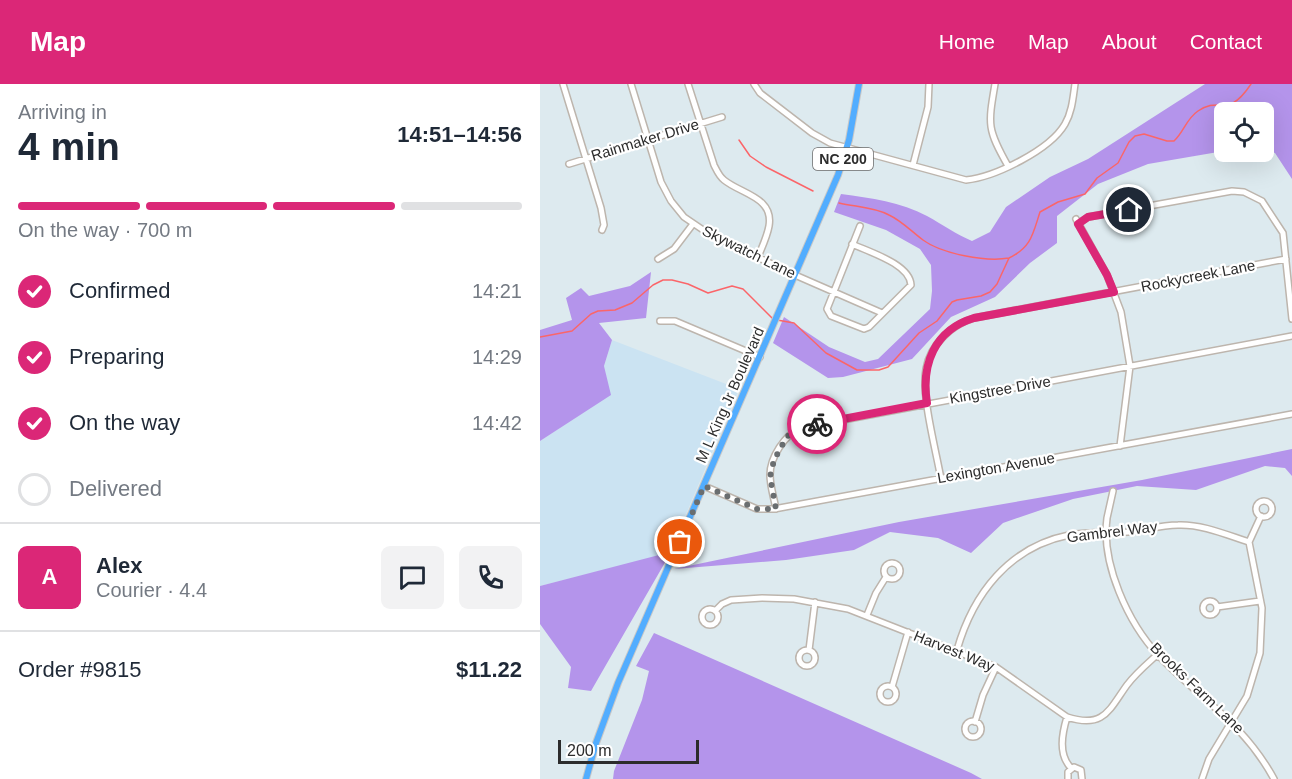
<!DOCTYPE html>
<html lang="en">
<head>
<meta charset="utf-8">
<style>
	body { margin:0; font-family:Arial,sans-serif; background:#f2f2f3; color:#1f2937; height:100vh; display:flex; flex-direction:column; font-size:22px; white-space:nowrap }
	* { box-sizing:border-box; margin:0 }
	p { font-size:20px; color:#747a83 }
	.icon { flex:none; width:33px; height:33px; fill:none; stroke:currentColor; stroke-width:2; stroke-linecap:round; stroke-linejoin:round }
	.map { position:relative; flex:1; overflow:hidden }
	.sheet { display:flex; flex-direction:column; background:#fff; width:540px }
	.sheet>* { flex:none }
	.tools { position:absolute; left:674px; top:18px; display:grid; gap:12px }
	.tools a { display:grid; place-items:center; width:60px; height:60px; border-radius:9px; background:#fff; box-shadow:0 6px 24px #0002; font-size:30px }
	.scale { position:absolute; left:18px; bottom:15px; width:141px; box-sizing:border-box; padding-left:6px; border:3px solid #2c2c2c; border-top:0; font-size:16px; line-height:21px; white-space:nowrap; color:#2c2c2c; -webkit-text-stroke:4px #fff; paint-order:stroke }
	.pin { position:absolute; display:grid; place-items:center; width:51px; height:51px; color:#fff; margin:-26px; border:3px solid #fff; border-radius:50%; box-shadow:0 2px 6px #0007 }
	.courier { position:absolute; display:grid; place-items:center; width:60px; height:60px; margin:-30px; border:4px solid #db2777; border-radius:50%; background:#fff; color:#222; box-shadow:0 2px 8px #0007 }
	.head em { font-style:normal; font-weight:700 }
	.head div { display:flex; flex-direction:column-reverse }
	.head { display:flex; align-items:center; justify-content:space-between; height:102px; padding:0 18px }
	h1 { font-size:39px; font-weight:700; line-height:45px }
	.bar { display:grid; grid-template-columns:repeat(4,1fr); gap:9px 6px; align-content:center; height:72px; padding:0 18px }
	.bar i { height:8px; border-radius:4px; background:#e0e1e3 }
	.bar .active { background:#db2777 }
	.bar p { grid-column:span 4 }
	.line { display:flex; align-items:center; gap:15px; padding:0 18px; border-top:2px solid #e0e1e3 }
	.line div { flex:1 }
	.round { display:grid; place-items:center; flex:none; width:63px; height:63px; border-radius:9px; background:#f2f2f3 }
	ol { padding:0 18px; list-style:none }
	li { display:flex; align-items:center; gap:18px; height:66px }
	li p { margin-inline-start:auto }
	li .icon { padding:6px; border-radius:50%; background:#db2777; color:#fff; stroke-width:4 }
	li:last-child { color:#747a83 }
	li i { width:33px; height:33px; border:3px solid #e0e1e3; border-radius:50% }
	header { display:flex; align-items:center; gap:36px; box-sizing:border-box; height:84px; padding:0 30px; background:#db2777; color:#fff }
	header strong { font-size:28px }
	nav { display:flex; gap:33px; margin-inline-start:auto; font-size:21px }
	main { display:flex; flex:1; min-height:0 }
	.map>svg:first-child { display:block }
	.education { fill:#cbe3f2 }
	.green { fill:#b494eb }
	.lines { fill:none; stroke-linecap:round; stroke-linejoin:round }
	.stream { stroke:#fb6569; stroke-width:1.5 }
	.minor-casing { stroke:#bdb5ad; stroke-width:8 }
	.major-casing { stroke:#c8c8c8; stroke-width:8 }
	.minor { stroke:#fff; stroke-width:5 }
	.major { stroke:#52adff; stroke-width:6 }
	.done { stroke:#6a6e70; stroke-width:6; stroke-dasharray:0 10.8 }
	.route { stroke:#db2777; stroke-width:8 }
	.labels { text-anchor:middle; stroke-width:4.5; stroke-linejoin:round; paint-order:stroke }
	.shield { fill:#fff; stroke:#6b6b6b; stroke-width:1.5 }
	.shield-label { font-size:14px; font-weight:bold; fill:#2c2c2c }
	.street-label { font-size:15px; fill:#2c2c2c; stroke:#fff }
</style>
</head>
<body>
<header>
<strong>Map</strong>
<nav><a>Home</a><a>Map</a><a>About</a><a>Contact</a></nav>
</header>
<main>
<section class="sheet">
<div class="head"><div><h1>4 min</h1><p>Arriving in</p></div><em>14:51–14:56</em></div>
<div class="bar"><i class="active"></i><i class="active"></i><i class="active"></i><i></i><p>On the way · 700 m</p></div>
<ol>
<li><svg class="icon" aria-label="check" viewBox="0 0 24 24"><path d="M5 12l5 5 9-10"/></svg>Confirmed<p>14:21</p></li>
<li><svg class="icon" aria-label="check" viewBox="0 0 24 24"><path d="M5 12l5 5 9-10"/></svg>Preparing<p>14:29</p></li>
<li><svg class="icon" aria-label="check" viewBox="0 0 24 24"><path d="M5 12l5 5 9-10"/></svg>On the way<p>14:42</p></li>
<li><i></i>Delivered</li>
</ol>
<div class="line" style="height:108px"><b class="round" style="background:#db2777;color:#fff">A</b><div><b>Alex</b><p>Courier · 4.4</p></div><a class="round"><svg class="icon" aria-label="chat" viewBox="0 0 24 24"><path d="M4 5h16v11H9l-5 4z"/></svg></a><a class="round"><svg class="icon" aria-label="phone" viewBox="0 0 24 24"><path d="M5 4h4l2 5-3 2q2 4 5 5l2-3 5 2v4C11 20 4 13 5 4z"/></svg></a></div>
<div class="line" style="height:78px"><div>Order #9815</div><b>$11.22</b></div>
</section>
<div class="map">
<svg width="752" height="695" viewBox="0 0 752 695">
	<rect width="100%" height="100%" fill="#ddeaef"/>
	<path class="education" d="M72 256 199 305 127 475 119 472 0 502V357L70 311 64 282Z"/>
	<path class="green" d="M665 0H752V95L735 69 723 65V28H684V67L608 80 558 100 517 132V159L490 179 455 213 411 233 372 275 303 293 288 294 233 259 244 233 289 263 325 278 338 275 390 225 392 207 391 181 380 165 346 146 294 128 301 110C331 114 361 118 387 132 403 141 416 150 432 157L450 148 466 123 510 93 548 75Z
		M111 188 106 234 59 239 72 256 64 282 71 311 0 357V246L32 236 26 214 41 204 49 212 90 202Z
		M752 365V392L745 384 725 382 656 406 597 402 533 415 463 439 431 469 398 454 350 448 314 466 246 476 134 485 359 438 602 396Z
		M119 471 127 475 51 607 28 604 31 583 0 540V502Z
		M114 549 431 689 442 695H73L74 687 102 616 109 587 96 582Z"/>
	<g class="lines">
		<path class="stream" d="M199 56 210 72 226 83 273 107
			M299 119C316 123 334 123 349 131 362 137 372 148 383 156 402 170 446 178 469 174 492 163 493 149 500 128L518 118 545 110 557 94 578 79 589 58 595 52 604 50 627 57H634C644 48 646 35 658 27 681 11 687 36 711 0
			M237 236 254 239 286 269 317 286H339L348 283 379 249 397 237 412 218 417 216 441 212 450 208 457 200 469 174
			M0 253 32 247 51 230 58 227 75 226 92 219 113 201 123 196H132L148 200 168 209 192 202 203 205 232 234"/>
		<g class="minor-casing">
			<path id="minor" d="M23 0 61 124 64 141 62 146
				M91 0 121 98 131 117 144 133 169 150 255 191 342 229
				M148 0 174 81C177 87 179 92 184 96 201 110 234 113 229 142 227 153 222 163 218 173
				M214 0 220 9 272 49 290 59 426 96C455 93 510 66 525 40 532 28 533 14 535 0
				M455 0C448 41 447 45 468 82
				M29 80 182 33
				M373 81 388 23 389 0
				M536 135 567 191 581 228 590 282 580 362
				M538 140 548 133 692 107 704 108 722 117 743 149 752 235
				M312 160C329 168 370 180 371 201L329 243 324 245 291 232 287 225 320 142
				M118 175 134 165 153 140
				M120 237H135L220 273
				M401 395C396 366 381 312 386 285 390 261 411 241 434 234L746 175
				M164 402 217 425H234L752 330
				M573 407C571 416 569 425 567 434 561 480 588 539 619 572 661 616 703 638 734 695
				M716 425a8 8 0 1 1 16 0a8 8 0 1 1-16 0Z
				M236 425C234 414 230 402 230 391 230 373 245 351 260 344L752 252
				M344 487a8 8 0 1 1 16 0a8 8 0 1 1-16 0Z
				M663 524a7 7 0 1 1 14 0a7 7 0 1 1-14 0Z
				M677 523 720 517
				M162 533a8 8 0 1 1 16 0a8 8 0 1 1-16 0Z
				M175 527 182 520 191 516 222 514 254 515 308 525 456 583 527 633C564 645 569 626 587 601 596 589 607 580 618 570
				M327 531 336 509 346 493
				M259 574a8 8 0 1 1 16 0a8 8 0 1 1-16 0Z
				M269 566 275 518
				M417 566C433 510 469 463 529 451 548 448 568 449 588 448 605 446 621 441 638 441 662 440 687 451 709 458
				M340 610a8 8 0 1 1 16 0a8 8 0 1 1-16 0Z
				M352 603 368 548
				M527 633C522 650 518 670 531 684
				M425 645a8 8 0 1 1 16 0a8 8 0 1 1-16 0Z
				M435 638 443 611 456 583
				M528 695V688L534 683 541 686 542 695
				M662 695 669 675 707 612 720 569 722 524 709 458 721 432"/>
		</g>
		<g class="major-casing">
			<path id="major" d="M46 695 56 659 78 599 298 91 309 56 319 0"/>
		</g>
		<use href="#minor" class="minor"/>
		<use href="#major" class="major"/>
	</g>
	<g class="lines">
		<path class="done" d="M140 458 164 402 217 425H236L230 393 234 376 246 354 252 348 277 340"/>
		<path class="route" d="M277 340 387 319C381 281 394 246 434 234L574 208 567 191 538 140 548 133 589 126"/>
	</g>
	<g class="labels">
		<rect class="shield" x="273" y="64" width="60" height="22" rx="4.5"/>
		<g class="shield-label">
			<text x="303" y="80">NC 200</text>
		</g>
		<g class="street-label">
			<text transform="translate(105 56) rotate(-17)" y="5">Rainmaker Drive</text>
			<text transform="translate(209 168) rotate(26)" y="5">Skywatch Lane</text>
			<text transform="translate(658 192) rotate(-11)" y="5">Rockycreek Lane</text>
			<text transform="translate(460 306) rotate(-10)" y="5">Kingstree Drive</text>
			<text transform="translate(190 311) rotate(-66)" y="5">M L King Jr Boulevard</text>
			<text transform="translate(456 384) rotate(-10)" y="5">Lexington Avenue</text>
			<text transform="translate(572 448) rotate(-7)" y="5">Gambrel Way</text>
			<text transform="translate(414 567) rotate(22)" y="5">Harvest Way</text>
			<text transform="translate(657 604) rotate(44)" y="5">Brooks Farm Lane</text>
		</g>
	</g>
</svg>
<div class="tools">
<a><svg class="icon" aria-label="locate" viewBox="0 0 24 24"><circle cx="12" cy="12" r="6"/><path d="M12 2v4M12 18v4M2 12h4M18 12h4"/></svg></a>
</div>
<div class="scale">200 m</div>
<div class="pin" style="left:140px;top:458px;background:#ea580c"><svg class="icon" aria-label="bag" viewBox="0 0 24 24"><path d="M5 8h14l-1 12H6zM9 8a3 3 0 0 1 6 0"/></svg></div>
<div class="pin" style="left:589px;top:126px;background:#1f2937"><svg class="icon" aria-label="home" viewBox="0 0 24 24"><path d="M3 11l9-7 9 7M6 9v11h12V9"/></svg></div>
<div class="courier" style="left:277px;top:340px"><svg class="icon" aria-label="bike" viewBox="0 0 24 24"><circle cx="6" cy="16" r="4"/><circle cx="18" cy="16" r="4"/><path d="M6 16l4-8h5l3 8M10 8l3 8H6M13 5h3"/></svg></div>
</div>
</main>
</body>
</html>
